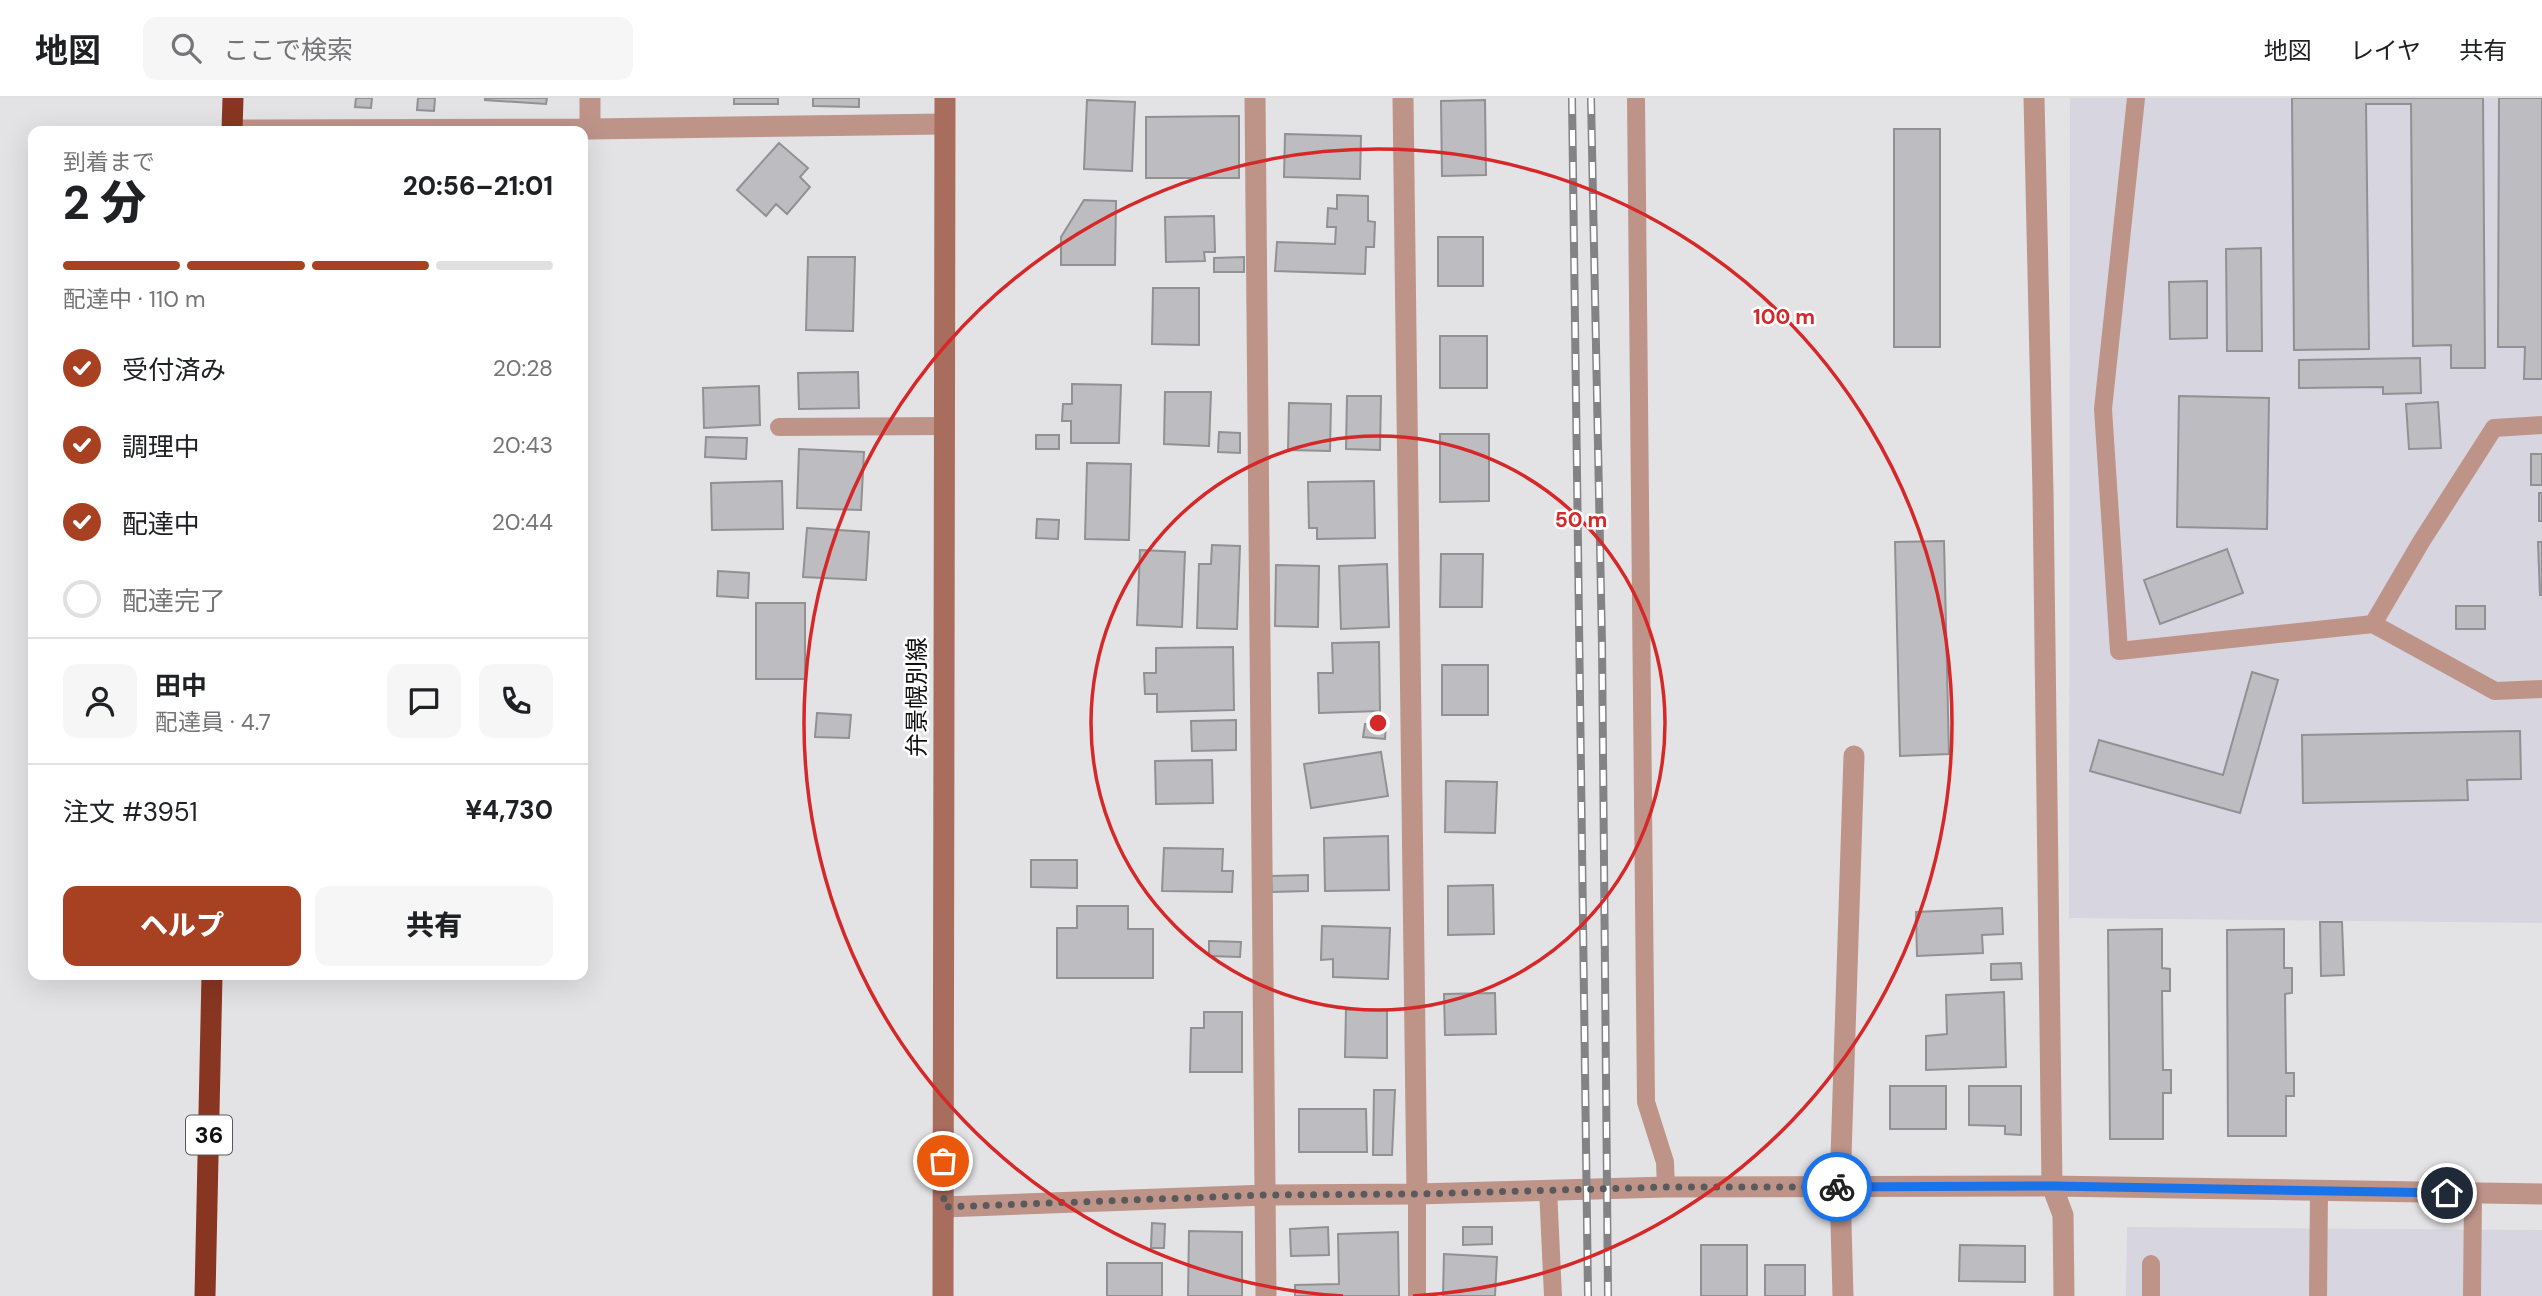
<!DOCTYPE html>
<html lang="ja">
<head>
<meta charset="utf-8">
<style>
	body { margin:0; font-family:"DM Sans","Noto Sans JP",sans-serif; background:#f6f6f6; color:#202124; height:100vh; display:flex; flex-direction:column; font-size:26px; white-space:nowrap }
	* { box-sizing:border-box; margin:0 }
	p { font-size:23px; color:#757577 }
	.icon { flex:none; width:38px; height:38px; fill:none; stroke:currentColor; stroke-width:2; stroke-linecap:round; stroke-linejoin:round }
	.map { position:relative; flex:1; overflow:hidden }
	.side { position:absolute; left:28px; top:28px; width:560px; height:854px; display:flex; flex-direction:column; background:#fff; border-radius:14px; box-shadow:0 7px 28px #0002 }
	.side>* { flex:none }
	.pin { position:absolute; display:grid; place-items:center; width:60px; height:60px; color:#fff; margin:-30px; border:4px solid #fff; border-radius:50%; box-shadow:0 2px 7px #0007 }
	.courier { position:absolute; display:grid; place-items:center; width:70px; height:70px; margin:-35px; border:5px solid #1a73e8; border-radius:50%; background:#fff; color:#222; box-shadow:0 2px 9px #0007 }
	.overview em { font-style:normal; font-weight:800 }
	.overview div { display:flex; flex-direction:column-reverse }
	.overview { display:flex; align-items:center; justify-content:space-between; height:119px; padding:0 35px }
	h1 { font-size:46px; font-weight:800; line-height:52px }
	.bar { display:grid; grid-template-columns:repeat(4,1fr); gap:10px 7px; align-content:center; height:84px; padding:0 35px }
	.bar i { height:9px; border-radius:5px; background:#e0e0e0 }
	.bar .on { background:#a84022 }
	.bar p { grid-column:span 4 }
	.line { display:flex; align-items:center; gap:18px; padding:0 35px; border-top:2px solid #e0e0e0 }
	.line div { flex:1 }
	.round { display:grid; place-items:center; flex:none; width:74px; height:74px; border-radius:14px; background:#f6f6f6 }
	ol { padding:0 35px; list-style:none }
	li { display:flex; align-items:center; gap:21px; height:77px }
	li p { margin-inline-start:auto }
	li .icon { padding:7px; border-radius:50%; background:#a84022; color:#fff; stroke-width:4 }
	li:last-child { color:#757577 }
	li i { width:38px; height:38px; border:4px solid #e0e0e0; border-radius:50% }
	.primary-button { display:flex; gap:14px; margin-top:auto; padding:14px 35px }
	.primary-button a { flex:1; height:80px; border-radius:14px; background:#a84022; color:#fff; font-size:28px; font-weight:800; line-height:80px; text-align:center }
	.primary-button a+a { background:#f6f6f6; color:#202124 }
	header { display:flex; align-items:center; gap:42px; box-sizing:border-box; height:98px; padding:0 35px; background:#fff; border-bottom:2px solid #e0e0e0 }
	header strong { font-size:33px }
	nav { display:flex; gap:38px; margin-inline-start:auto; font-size:24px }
	.search { width:490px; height:63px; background:#f6f6f6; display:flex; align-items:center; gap:18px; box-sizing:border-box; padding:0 24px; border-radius:14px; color:#757577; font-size:26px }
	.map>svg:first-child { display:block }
	.built { fill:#d6d5e0 }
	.building { fill:#bdbdc1; stroke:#919194; stroke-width:2 }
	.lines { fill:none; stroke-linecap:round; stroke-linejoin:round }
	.lane { stroke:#be9489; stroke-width:18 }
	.street { stroke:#be9489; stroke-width:21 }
	.secondary { stroke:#a96d5d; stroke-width:21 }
	.highway { stroke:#883621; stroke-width:21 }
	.rail-casing { stroke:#838385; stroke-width:8 }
	.rail { stroke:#fff; stroke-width:5; stroke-dasharray:16; stroke-linecap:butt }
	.done { stroke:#5a5a5c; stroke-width:7; stroke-dasharray:0 12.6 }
	.route { stroke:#1a73e8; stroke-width:9 }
	.ring { fill:none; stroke:#d62828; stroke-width:3.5 }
	.labels { text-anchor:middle; stroke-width:5; stroke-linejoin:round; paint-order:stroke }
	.shield { fill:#fff; stroke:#585858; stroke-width:2 }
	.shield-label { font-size:23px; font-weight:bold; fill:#101011 }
	.street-label { font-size:24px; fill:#101011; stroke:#fff }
	.centre { fill:#d62828; stroke:#fff; stroke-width:3.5 }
	.ring-label { font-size:21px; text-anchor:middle; font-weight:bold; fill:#d62828; stroke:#fff; stroke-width:5; stroke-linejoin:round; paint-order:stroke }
</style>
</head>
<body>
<header>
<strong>地図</strong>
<div class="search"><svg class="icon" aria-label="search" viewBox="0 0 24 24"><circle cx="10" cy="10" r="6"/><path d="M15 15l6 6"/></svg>ここで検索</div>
<nav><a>地図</a><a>レイヤ</a><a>共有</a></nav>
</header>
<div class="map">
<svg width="2542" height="1198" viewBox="0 0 2542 1198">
	<rect width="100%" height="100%" fill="#e3e3e6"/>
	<path class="built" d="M2070 0H2542V825L2069 820Z
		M2127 1129 2542 1132V1198H2126Z"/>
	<path class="building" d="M356 0H372L371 10 355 9Z
		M418 0H435L434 13 417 12Z
		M485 0H547L546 6 485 2Z
		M734 0H778V6H734Z
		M813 0H859V9L813 8Z
		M2292 0H2483L2485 270H2451V247L2413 248 2411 6H2366L2369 251 2294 252Z
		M2499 0H2542V281H2524L2525 249H2498Z
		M1087 2 1135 4 1132 73 1084 71Z
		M1485 2 1486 77 1442 78 1441 3Z
		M1239 18V80H1146V19Z
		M1894 31H1940V249H1894Z
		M1285 36 1361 38 1360 81 1284 79Z
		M779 45 808 70 800 79 810 89 787 116 776 106 766 118 737 92Z
		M1337 97 1368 98V123L1375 124 1374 149H1366L1365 176 1275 173 1277 144 1335 146 1336 129H1327L1328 110 1337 111Z
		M1084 102 1116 103 1115 167H1061V139Z
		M1214 118 1215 154H1204L1205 163 1166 164 1165 119Z
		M1438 139H1483V188H1438Z
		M2261 150 2262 253H2227L2226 151Z
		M808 159H855L853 233 806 232Z
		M1244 159V174H1214V160Z
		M2207 183V240L2170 241 2169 184Z
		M1153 190H1199V247L1152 246Z
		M1440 238H1487V290H1440Z
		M2420 260 2421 295 2383 296V289L2299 290V262Z
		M858 274 859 310 799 311 798 275Z
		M1072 286 1121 287 1119 345H1071V323H1062L1063 306H1072Z
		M759 288 760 327 704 330 703 290Z
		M1165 294H1211L1209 348 1164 346Z
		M1347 298H1381L1380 352 1346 351Z
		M2179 298 2269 300 2267 431 2177 429Z
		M2438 304 2441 350 2409 351 2406 306Z
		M1289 305 1331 306 1330 353 1288 352Z
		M1219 334 1240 335V355L1218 354Z
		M1440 336H1489V403L1440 404Z
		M1036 337H1059V351H1036Z
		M706 339 747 340 746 361 705 359Z
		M799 351 864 354 861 412 797 410Z
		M2531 356H2542V387H2531Z
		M1087 365 1131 366 1129 442 1085 441Z
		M782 383 783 431 712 432 711 385Z
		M1374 383 1375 440 1317 441V430H1309L1308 384Z
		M2539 395H2542V423H2539Z
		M1037 421 1059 422 1058 441 1036 440Z
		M807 430 869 434 866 482 803 479Z
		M1944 443 1949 656 1900 658 1895 444Z
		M2538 444H2542V497H2540Z
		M1212 447 1240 448 1237 531 1197 530 1199 466H1211Z
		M2227 451 2243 495 2160 526 2144 482Z
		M1140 452 1185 454 1182 529 1137 527Z
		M1441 456H1483L1482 509H1440Z
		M1387 466 1389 529 1341 531 1339 468Z
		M1276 467 1319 468 1318 529 1275 528Z
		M718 473 749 475 748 500 717 498Z
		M756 505H805V581H756Z
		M2456 508H2485V531H2456Z
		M1379 544 1380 613 1319 615 1318 575H1333L1332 545Z
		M1233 549 1234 612 1157 614V596H1145L1144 575H1156V550Z
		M1442 567H1488V617H1442Z
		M2252 574 2278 582 2240 715 2090 673 2099 642 2223 677Z
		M817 615 851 617 849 640 815 639Z
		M1236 622V652L1192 653 1191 623Z
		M1365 626H1386L1385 641 1363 639Z
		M2520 633 2521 681 2467 682 2468 702 2303 705 2302 637Z
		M1381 654 1388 698 1311 710 1304 666Z
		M1212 662 1213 705 1156 706 1155 663Z
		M1446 683 1497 684 1495 735 1445 734Z
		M1388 738 1389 792 1325 793 1324 740Z
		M1164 750 1223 751 1222 773H1233L1232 794 1162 793Z
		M1031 762H1077V790L1031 789Z
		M1308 777V793L1272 794 1271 778Z
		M1493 787 1494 836 1448 837V788Z
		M1077 808H1128V831H1153V880H1057V830H1077Z
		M2002 810 2003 836 1982 837 1983 855 1917 858 1916 814Z
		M2320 824H2342L2344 877 2321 878Z
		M1322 828 1390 830 1388 881 1333 879V861L1321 862Z
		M2162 831V870L2170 871V893H2162L2163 972H2171V995H2163V1041H2110L2108 832Z
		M2284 831V870H2292V895L2285 896 2286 975H2294V998H2286V1038H2228L2227 832Z
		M1209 843 1241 844 1240 859 1209 858Z
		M2021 865 2022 881 1991 882V866Z
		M2004 894 2006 969 1926 972V938L1947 936 1946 897Z
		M1495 895 1496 936 1445 937 1444 896Z
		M1346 911 1387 912V960L1345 959Z
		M1204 914H1242V974H1190L1191 930H1204Z
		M1890 988H1946V1031H1890Z
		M1969 988H2021V1037L2005 1036V1028L1969 1027Z
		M1374 992H1395L1392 1057H1373Z
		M1299 1011H1366L1367 1054H1299Z
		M1152 1125 1165 1126 1164 1150H1151Z
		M1328 1129 1329 1157 1291 1158 1290 1131Z
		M1463 1129H1492V1146L1463 1147Z
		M1189 1133 1242 1134V1198H1188Z
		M1398 1134 1399 1198H1295V1187L1339 1186 1338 1136Z
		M1701 1147H1747V1198H1701Z
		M1960 1147 2025 1148V1184L1959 1183Z
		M1444 1156 1497 1159 1495 1198H1443Z
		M1107 1165H1162V1198H1107Z
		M1765 1167H1805V1198H1765Z"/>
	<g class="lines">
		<path class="lane" d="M1636 0 1646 1004 1665 1064 1666 1089
			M2136 0 2103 311 2119 553 2373 526 2495 593 2542 591
			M779 329 944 328
			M2373 526 2421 444 2494 330 2542 327
			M1548 1091 1553 1198
			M1417 1198V1096
			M2151 1198V1166
			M2318 1198 2319 1094
			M2472 1198 2473 1096"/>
		<path class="street" d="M1255 0 1266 1198
			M1403 0 1417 1096
			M2034 0 2043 394 2052 1088 2063 1117 2064 1198
			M590 31V0
			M232 32 590 31 944 26
			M944 1109 1266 1097 1417 1096 1666 1089 2052 1088 2542 1096
			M1843 1198 1840 1089 1854 658"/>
		<path class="secondary" d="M943 1198 945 0"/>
		<path class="highway" d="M232 33 233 0
			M205 1198 212 877"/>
		<g class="rail-casing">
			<path id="rail" d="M1572 0 1588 1198
				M1591 0 1602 546 1608 1198"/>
		</g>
		<use href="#rail" class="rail"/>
	</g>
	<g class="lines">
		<path class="done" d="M943 1063 944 1109 1266 1097 1418 1096 1666 1089H1837"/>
		<path class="route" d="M1837 1089 2052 1088 2447 1095"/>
	</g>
	<g class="ring">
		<circle cx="1378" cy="625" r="287"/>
		<path d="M1343 1198A574 574 0 1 1 1413 1198"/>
	</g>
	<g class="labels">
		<rect class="shield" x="186" y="1017.5" width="46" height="39" rx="5"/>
		<g class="shield-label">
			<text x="209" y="1045">36</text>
		</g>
		<g class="street-label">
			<text transform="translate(917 599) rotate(-90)" y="8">弁景幌別線</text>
		</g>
	</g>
	<circle cx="1378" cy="625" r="10" class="centre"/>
	<g class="ring-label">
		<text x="1784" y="226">100 m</text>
		<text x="1581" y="429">50 m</text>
	</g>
</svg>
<div class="pin" style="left:943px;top:1063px;background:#ea580c"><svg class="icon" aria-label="bag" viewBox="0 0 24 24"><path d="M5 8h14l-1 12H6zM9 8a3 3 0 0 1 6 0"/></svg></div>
<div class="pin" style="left:2447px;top:1095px;background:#1f2937"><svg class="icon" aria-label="home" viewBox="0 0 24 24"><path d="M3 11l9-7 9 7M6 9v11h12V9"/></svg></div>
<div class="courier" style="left:1837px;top:1089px"><svg class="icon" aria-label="bike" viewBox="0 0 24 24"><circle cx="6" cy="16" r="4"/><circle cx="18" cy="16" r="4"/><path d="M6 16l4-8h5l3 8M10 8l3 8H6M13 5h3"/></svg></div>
<section class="side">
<div class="overview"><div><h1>2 分</h1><p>到着まで</p></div><em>20:56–21:01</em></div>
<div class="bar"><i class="on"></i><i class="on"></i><i class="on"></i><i></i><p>配達中 · 110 m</p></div>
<ol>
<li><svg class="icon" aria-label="check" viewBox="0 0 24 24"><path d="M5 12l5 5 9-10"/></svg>受付済み<p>20:28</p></li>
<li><svg class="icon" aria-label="check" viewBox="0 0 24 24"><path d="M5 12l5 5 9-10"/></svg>調理中<p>20:43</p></li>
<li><svg class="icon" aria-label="check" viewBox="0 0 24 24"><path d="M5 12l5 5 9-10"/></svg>配達中<p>20:44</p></li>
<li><i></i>配達完了</li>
</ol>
<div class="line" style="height:126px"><a class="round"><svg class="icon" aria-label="person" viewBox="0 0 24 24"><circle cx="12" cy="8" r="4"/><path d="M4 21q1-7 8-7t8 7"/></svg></a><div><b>田中</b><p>配達員 · 4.7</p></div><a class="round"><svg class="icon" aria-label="chat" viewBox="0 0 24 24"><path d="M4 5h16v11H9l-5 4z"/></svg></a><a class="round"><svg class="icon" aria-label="phone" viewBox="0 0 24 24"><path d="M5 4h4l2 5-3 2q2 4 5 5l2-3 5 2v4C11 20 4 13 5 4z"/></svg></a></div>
<div class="line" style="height:91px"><div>注文 #3951</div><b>¥4,730</b></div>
<div class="primary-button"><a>ヘルプ</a><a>共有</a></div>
</section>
</div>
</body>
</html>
